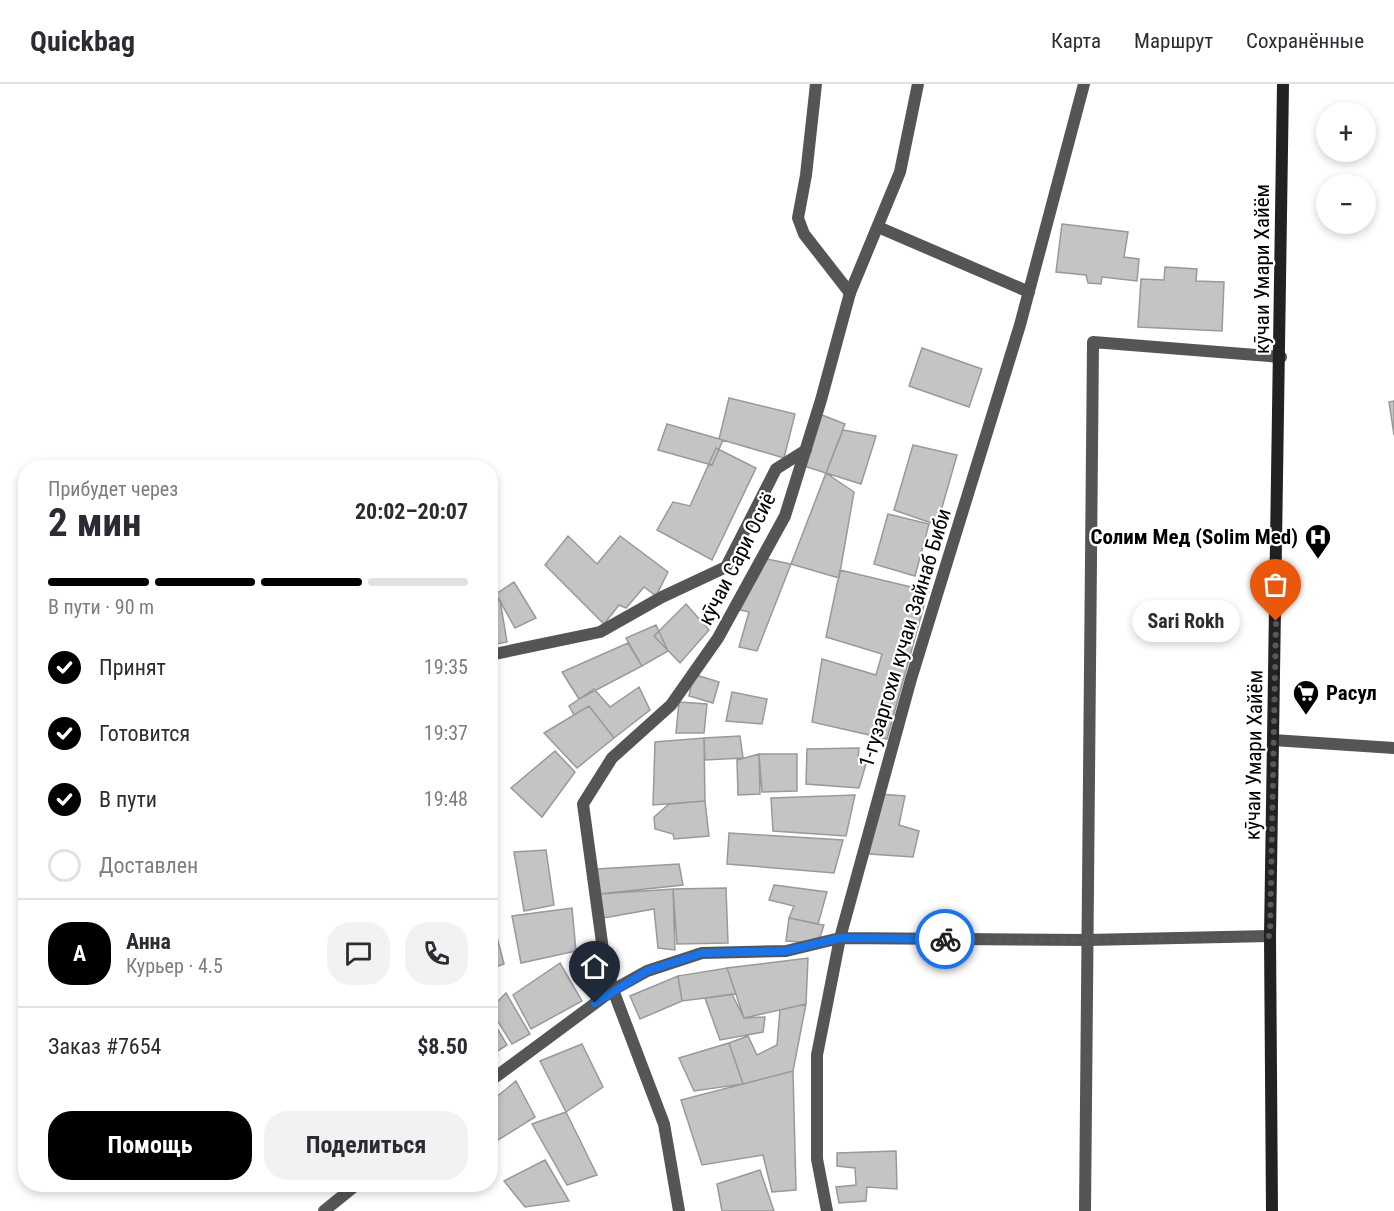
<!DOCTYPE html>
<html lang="ru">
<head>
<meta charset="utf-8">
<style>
	body { margin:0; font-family:"Roboto Condensed",sans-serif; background:#f2f2f3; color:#2b2b33; height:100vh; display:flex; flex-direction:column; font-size:22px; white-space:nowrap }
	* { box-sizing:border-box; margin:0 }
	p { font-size:20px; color:#7c7c81 }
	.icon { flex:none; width:33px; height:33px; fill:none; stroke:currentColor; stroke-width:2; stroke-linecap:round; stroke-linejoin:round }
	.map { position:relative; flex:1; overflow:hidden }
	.side { position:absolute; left:18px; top:376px; width:480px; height:732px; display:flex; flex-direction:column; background:#fff; border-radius:24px; box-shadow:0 3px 9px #0003 }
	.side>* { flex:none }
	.fabs { position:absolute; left:1316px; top:18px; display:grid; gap:12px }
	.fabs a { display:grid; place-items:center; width:60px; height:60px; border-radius:50%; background:#fff; box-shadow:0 3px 9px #0003; font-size:30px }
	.pin { position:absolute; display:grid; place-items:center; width:51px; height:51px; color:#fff; margin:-62px -26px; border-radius:50% 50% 50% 0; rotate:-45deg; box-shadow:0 0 6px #0007 }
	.pin .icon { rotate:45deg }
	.courier { position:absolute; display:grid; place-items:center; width:60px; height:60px; margin:-30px; border:4px solid #1a73e8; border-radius:50%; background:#fff; color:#222; box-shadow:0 2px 8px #0007 }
	.bubble { position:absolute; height:42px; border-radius:21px; background:#fff; box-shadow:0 3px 9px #0003; font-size:20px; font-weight:700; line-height:42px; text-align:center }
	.overview em { font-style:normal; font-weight:700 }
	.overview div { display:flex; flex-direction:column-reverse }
	.overview { display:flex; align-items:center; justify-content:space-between; height:102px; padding:0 30px }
	h1 { font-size:39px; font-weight:700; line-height:45px }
	.bar { display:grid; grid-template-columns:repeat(4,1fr); gap:9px 6px; align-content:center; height:72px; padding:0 30px }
	.bar i { height:8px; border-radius:4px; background:#e1e1e2 }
	.bar .on { background:#000 }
	.bar p { grid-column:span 4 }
	.line { display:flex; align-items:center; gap:15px; padding:0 30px; border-top:2px solid #e1e1e2 }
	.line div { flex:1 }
	.round { display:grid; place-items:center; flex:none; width:63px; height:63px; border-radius:24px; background:#f2f2f3 }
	ol { padding:0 30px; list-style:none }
	li { display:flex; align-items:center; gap:18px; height:66px }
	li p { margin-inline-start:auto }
	li .icon { padding:6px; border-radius:50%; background:#000; color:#fff; stroke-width:4 }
	li:last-child { color:#7c7c81 }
	li i { width:33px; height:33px; border:3px solid #e1e1e2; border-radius:50% }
	.primary-button { display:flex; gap:12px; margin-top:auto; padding:12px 30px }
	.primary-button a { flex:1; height:69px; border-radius:24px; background:#000; color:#fff; font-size:24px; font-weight:700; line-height:69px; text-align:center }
	.primary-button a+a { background:#f2f2f3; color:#2b2b33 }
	header { display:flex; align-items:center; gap:36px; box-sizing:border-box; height:84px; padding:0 30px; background:#fff; border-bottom:2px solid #e1e1e2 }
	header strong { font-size:28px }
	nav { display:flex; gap:33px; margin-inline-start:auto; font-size:21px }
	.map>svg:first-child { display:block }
	.building { fill:#c4c4c4; stroke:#999; stroke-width:1.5 }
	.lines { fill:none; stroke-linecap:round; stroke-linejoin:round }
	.lane { stroke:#555; stroke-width:12 }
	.street { stroke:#555; stroke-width:12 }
	.secondary { stroke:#222; stroke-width:12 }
	.done { stroke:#595959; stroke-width:6; stroke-dasharray:0 10.8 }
	.route { stroke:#1a73e8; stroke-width:8 }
	.labels { text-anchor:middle; stroke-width:4.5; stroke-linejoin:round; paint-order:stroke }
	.street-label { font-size:21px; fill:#000; stroke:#fff }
	.poi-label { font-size:21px; font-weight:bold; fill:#000; stroke:#fff; text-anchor:end }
</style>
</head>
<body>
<header>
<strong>Quickbag</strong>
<nav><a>Карта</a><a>Маршрут</a><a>Сохранённые</a></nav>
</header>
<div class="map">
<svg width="1394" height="1127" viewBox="0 0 1394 1127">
	<rect width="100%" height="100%" fill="#fff"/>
	<path class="building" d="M1062 140 1128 148 1124 173 1139 175 1137 197 1102 193 1101 200 1088 199 1086 191 1056 188Z
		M1165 183 1197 185 1196 197 1224 198 1222 247 1138 243 1141 195 1164 196Z
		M922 264 982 285 969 323 909 302Z
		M729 314 795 330 784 374 719 355Z
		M1394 317V351L1389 318Z
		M817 329 845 340 826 389 804 382Z
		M667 340 723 356 712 381 658 366Z
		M843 346 876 352 861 400 826 389Z
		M913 361 957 371 937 441 894 426Z
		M716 364 756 384 712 476 657 446 673 418 690 422Z
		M826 389 854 408 839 494 791 480Z
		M888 430 929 440 915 492 874 480Z
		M568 452 597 480 620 452 668 488 656 512 644 503 626 524 619 521 604 540 545 481Z
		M767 475 791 480 757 567 739 563 749 528 740 526Z
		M840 486 928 507 887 655 812 638 822 575 876 591 882 570 826 553Z
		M514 498 536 534 515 544 496 510Z
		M500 516 507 558 490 561V517Z
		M686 520 709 546 680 579 654 552Z
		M656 541 668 567 642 582 626 554Z
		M628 559 642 582 579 615 562 588Z
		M693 590 719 598 713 619 689 612Z
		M639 603 650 626 614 654 589 622 574 631 569 622 594 605 610 623Z
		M732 608 767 615 762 640 726 637Z
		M679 618 707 620 704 649H676Z
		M589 622 614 654 577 684 544 649Z
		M740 652 743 674 705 676 704 654Z
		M704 654 705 717 653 721 655 658Z
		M859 664 858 675 866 680 859 704 806 700 807 665Z
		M555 667 575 688 542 733 511 704Z
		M759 670H797V707L762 708Z
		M759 670 760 710 738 711 737 676Z
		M879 710 905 712 899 741 919 747 913 773 869 770Z
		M855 711 846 752 773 747 771 714Z
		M705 717 709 752 674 755 673 750 655 745 654 733 669 720Z
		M729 749 843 756 834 789 727 780Z
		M546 766 554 821 524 827 514 768Z
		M679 780 683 801 599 810 597 785Z
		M774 801 827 808 818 840 789 834 794 822 769 816Z
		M726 804 728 859 677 860 673 805Z
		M673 805 675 866 658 864 654 825 604 834 599 810Z
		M572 824 576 867 521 879 512 832Z
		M490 826 504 880 490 885Z
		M789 834 824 841 818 859 786 857Z
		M808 874 806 920 744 934 727 884Z
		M560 879 582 917 531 945 513 911Z
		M727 884 736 910 682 917 678 892Z
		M678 892 682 917 640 935 630 912Z
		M506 909 530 950 512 960 490 925Z
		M732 910 744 934 765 933 763 948 720 956 705 914Z
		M806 920 793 987 743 1000 729 959 748 952 757 971 777 961 780 926Z
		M490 932 507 961 490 972Z
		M729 959 743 1000 694 1007 679 974Z
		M582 960 603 1003 566 1028 540 977Z
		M793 987 796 1106 772 1108 763 1071 702 1081 681 1016Z
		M516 997 535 1033 490 1061V1018Z
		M566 1028 597 1091 567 1101 532 1040Z
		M896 1067 897 1105 867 1103 866 1117 839 1119 836 1103 856 1101 855 1084 837 1082V1069Z
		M545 1076 569 1117 525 1123 504 1097Z
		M760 1086 774 1127H722L717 1100Z"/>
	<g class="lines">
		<path class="lane" d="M816 0 806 91 798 134 804 150 850 209
			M878 143 1029 208
			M1085 1127 1093 258 1281 273"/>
		<path class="street" d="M490 571 600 548 662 513 726 483 776 385 806 366
			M1273 656 1394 664
			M490 997 613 906 647 887 702 869 786 867 840 854 1087 856 1270 852
			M324 1127 356 1101
			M679 1127 664 1040 613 906 603 866 583 720 612 674 671 621 718 554 785 432 821 316 850 209 900 88 918 0
			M827 1127 817 1075V971L840 854 911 595 1020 241 1084 0"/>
		<path class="secondary" d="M1272 1127 1270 852 1283 0"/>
	</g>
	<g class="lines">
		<path class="done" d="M945 855 1087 856 1270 852 1276 537"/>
		<path class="route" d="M595 919 647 887 702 869 786 867 840 854 945 855"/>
	</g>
	<defs>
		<g id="hospital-pin" transform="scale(1.35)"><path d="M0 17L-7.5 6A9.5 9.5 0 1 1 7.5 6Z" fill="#000" stroke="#fff"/><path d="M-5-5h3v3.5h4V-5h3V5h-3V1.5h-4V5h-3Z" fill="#fff"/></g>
		<g id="supermarket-pin" transform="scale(1.35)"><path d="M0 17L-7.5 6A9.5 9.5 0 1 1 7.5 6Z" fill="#000" stroke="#fff"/><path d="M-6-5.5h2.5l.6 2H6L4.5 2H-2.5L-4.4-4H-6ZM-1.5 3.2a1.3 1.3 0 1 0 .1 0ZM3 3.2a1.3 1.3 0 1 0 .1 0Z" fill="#fff"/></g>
	</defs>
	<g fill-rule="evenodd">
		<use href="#hospital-pin" x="1318" y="453"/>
		<use href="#supermarket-pin" x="1306" y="609"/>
	</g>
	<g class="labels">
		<g class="street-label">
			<text transform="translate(1262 185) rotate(-90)" y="7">кӯчаи Умари Хайём</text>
			<text transform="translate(737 475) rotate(-63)" y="7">кӯчаи Сари Осиё</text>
			<text transform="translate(905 554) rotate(-73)" y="7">1-гузаргохи кучаи Зайнаб Биби</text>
			<text transform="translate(1254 671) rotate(-89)" y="7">кӯчаи Умари Хайём</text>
		</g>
		<g class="poi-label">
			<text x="1298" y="460">Солим Мед (Solim Med)</text>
			<text x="1326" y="616" text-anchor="start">Расул</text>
		</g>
	</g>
</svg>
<div class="fabs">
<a>+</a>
<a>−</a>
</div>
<div class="pin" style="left:1276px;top:537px;background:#ea580c"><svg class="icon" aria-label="bag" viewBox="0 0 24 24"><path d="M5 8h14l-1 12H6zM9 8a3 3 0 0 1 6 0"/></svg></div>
<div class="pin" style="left:595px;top:919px;background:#1f2937"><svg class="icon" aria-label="home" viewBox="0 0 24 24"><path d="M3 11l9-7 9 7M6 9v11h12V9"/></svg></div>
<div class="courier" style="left:945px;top:855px"><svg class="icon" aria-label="bike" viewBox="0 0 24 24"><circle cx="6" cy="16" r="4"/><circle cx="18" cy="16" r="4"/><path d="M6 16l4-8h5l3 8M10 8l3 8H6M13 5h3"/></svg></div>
<div class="bubble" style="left:1132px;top:516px;width:108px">Sari Rokh</div>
<section class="side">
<div class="overview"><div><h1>2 мин</h1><p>Прибудет через</p></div><em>20:02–20:07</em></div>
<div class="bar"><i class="on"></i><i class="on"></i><i class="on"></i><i></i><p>В пути · 90 m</p></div>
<ol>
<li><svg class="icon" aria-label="check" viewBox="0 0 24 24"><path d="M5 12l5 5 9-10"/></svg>Принят<p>19:35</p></li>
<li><svg class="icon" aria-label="check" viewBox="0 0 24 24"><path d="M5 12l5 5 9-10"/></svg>Готовится<p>19:37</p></li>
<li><svg class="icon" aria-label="check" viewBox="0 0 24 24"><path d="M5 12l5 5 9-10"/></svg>В пути<p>19:48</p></li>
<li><i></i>Доставлен</li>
</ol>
<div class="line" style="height:108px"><b class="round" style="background:#000;color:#fff">А</b><div><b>Анна</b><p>Курьер · 4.5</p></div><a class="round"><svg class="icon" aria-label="chat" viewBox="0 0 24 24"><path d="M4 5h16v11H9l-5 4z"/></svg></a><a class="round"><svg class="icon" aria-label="phone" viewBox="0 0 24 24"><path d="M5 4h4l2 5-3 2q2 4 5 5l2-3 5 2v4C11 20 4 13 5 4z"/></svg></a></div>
<div class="line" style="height:78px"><div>Заказ #7654</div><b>$8.50</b></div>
<div class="primary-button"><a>Помощь</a><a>Поделиться</a></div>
</section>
</div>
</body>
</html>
